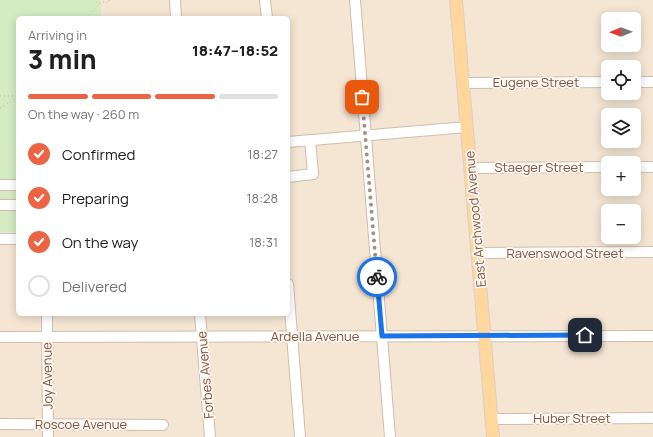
<!DOCTYPE html>
<html lang="en">
<head>
<meta charset="utf-8">
<style>
	body { margin:0; font-family:Manrope,sans-serif; background:#f6f6f6; color:#202124; height:100vh; display:flex; flex-direction:column; font-size:15px; white-space:nowrap }
	* { box-sizing:border-box; margin:0 }
	p { font-size:13px; color:#757577 }
	.icon { flex:none; width:22px; height:22px; fill:none; stroke:currentColor; stroke-width:2; stroke-linecap:round; stroke-linejoin:round }
	.map { position:relative; flex:1; overflow:hidden }
	.details { position:absolute; left:16px; top:16px; width:274px; height:300px; display:flex; flex-direction:column; background:#fff; border-radius:6px; box-shadow:0 2px 10px #0003 }
	.details>* { flex:none }
	.needle { width:26px; rotate:269deg }
	.buttons { position:absolute; left:601px; top:12px; display:grid; gap:8px }
	.buttons a { display:grid; place-items:center; width:40px; height:40px; border-radius:6px; background:#fff; box-shadow:0 2px 10px #0003; font-size:20px }
	.pin { position:absolute; display:grid; place-items:center; width:34px; height:34px; color:#fff; margin:-17px; border-radius:8px; box-shadow:0 2px 6px #0006 }
	.courier { position:absolute; display:grid; place-items:center; width:40px; height:40px; margin:-20px; border:3px solid #1a73e8; border-radius:50%; background:#fff; color:#222; box-shadow:0 1px 5px #0007 }
	.headline em { font-style:normal; font-weight:800 }
	.headline div { display:flex; flex-direction:column-reverse }
	.headline { display:flex; align-items:center; justify-content:space-between; height:68px; padding:0 12px }
	h1 { font-size:26px; font-weight:800; line-height:30px }
	.bar { display:grid; grid-template-columns:repeat(4,1fr); gap:6px 4px; align-content:center; height:48px; padding:0 12px }
	.bar i { height:5px; border-radius:3px; background:#e0e0e0 }
	.bar .selected { background:#ed6445 }
	.bar p { grid-column:span 4 }
	ol { padding:0 12px; list-style:none }
	li { display:flex; align-items:center; gap:12px; height:44px }
	li p { margin-inline-start:auto }
	li .icon { padding:4px; border-radius:50%; background:#ed6445; color:#fff; stroke-width:4 }
	li:last-child { color:#757577 }
	li i { width:22px; height:22px; border:2px solid #e0e0e0; border-radius:50% }
	.map>svg:first-child { display:block }
	.residential { fill:#f5e5d3; fill-rule:evenodd }
	.green { fill:#d5ecc3 }
	.lines { fill:none; stroke-linecap:round; stroke-linejoin:round }
	.minor-casing { stroke:#d2bcad; stroke-width:12 }
	.major-casing { stroke:#d9d0cc; stroke-width:14 }
	.path { stroke:#d9b39e; stroke-width:1; stroke-dasharray:1 3; stroke-linecap:butt }
	.minor { stroke:#fff; stroke-width:10 }
	.major { stroke:#ffd69b; stroke-width:12 }
	.done { stroke:#a78e80; stroke-width:4; stroke-dasharray:0 7.2 }
	.route { stroke:#1a73e8; stroke-width:5 }
	.labels { text-anchor:middle; stroke-width:3.5; stroke-linejoin:round; paint-order:stroke }
	.street-label { font-size:13px; fill:#785849; stroke:#fff7ed }
</style>
</head>
<body>
<div class="map">
<svg width="653" height="437" viewBox="0 0 653 437">
	<rect width="100%" height="100%" fill="#fdf3e6"/>
	<path class="residential" d="M100 0H653V437H0V232H18V314H288V18H102ZM608 19H634V45H608ZM608 67H634V93H608ZM608 115H634V141H608ZM608 163H634V189H608ZM608 211H634V237H608Z"/>
	<path class="green" d="M0 0H100L102 18H18V232H0Z"/>
	<g class="lines">
		<g class="minor-casing">
			<path id="minor" d="M175 0 176 18
				M265 0 267 18
				M355 0 390 437
				M634 82H653
				M463 83 608 82
				M288 142 467 127
				M634 167H653
				M471 168 608 167
				M288 177 313 174 310 140
				M0 185H18
				M0 205H18
				M0 239H18
				M478 253 653 252
				M288 284 300 437
				M47 314 48 437
				M200 314 210 437
				M0 337 653 336
				M492 419 653 418
				M0 424 163 425"/>
		</g>
		<g class="major-casing">
			<path id="major" d="M456 0 493 437"/>
		</g>
		<path class="path" d="M86 18 101 2H110L109 0
			M0 96H17
			M0 108 18 97"/>
		<use href="#minor" class="minor"/>
		<use href="#major" class="major"/>
	</g>
	<g class="lines">
		<path class="done" d="M362 97 377 277"/>
		<path class="route" d="M377 277 382 336 585 335"/>
	</g>
	<g class="labels">
		<g class="street-label">
			<text x="536" y="87">Eugene Street</text>
			<text x="539" y="172">Staeger Street</text>
			<text transform="translate(475 219) rotate(-95)" y="5">East Archwood Avenue</text>
			<text x="565" y="258">Ravenswood Street</text>
			<text x="315" y="341">Ardella Avenue</text>
			<text transform="translate(205 375) rotate(-95)" y="5">Forbes Avenue</text>
			<text transform="translate(47 376) rotate(-91)" y="5">Joy Avenue</text>
			<text x="572" y="423">Huber Street</text>
			<text x="81" y="429">Roscoe Avenue</text>
		</g>
	</g>
</svg>
<div class="buttons">
<a><svg class="needle" viewBox="-14 -14 28 28"><path d="M0-13l5 13h-10z" fill="#e53935"/><path d="M0 13l5-13h-10z" fill="#757577"/></svg></a>
<a><svg class="icon" aria-label="locate" viewBox="0 0 24 24"><circle cx="12" cy="12" r="6"/><path d="M12 2v4M12 18v4M2 12h4M18 12h4"/></svg></a>
<a><svg class="icon" aria-label="layers" viewBox="0 0 24 24"><path d="M12 4l9 5-9 5-9-5zM3 14l9 5 9-5"/></svg></a>
<a>+</a>
<a>−</a>
</div>
<div class="pin" style="left:362px;top:97px;background:#ea580c"><svg class="icon" aria-label="bag" viewBox="0 0 24 24"><path d="M5 8h14l-1 12H6zM9 8a3 3 0 0 1 6 0"/></svg></div>
<div class="pin" style="left:585px;top:335px;background:#1f2937"><svg class="icon" aria-label="home" viewBox="0 0 24 24"><path d="M3 11l9-7 9 7M6 9v11h12V9"/></svg></div>
<div class="courier" style="left:377px;top:277px"><svg class="icon" aria-label="bike" viewBox="0 0 24 24"><circle cx="6" cy="16" r="4"/><circle cx="18" cy="16" r="4"/><path d="M6 16l4-8h5l3 8M10 8l3 8H6M13 5h3"/></svg></div>
<section class="details">
<div class="headline"><div><h1>3 min</h1><p>Arriving in</p></div><em>18:47–18:52</em></div>
<div class="bar"><i class="selected"></i><i class="selected"></i><i class="selected"></i><i></i><p>On the way · 260 m</p></div>
<ol>
<li><svg class="icon" aria-label="check" viewBox="0 0 24 24"><path d="M5 12l5 5 9-10"/></svg>Confirmed<p>18:27</p></li>
<li><svg class="icon" aria-label="check" viewBox="0 0 24 24"><path d="M5 12l5 5 9-10"/></svg>Preparing<p>18:28</p></li>
<li><svg class="icon" aria-label="check" viewBox="0 0 24 24"><path d="M5 12l5 5 9-10"/></svg>On the way<p>18:31</p></li>
<li><i></i>Delivered</li>
</ol>
</section>
</div>
</body>
</html>
